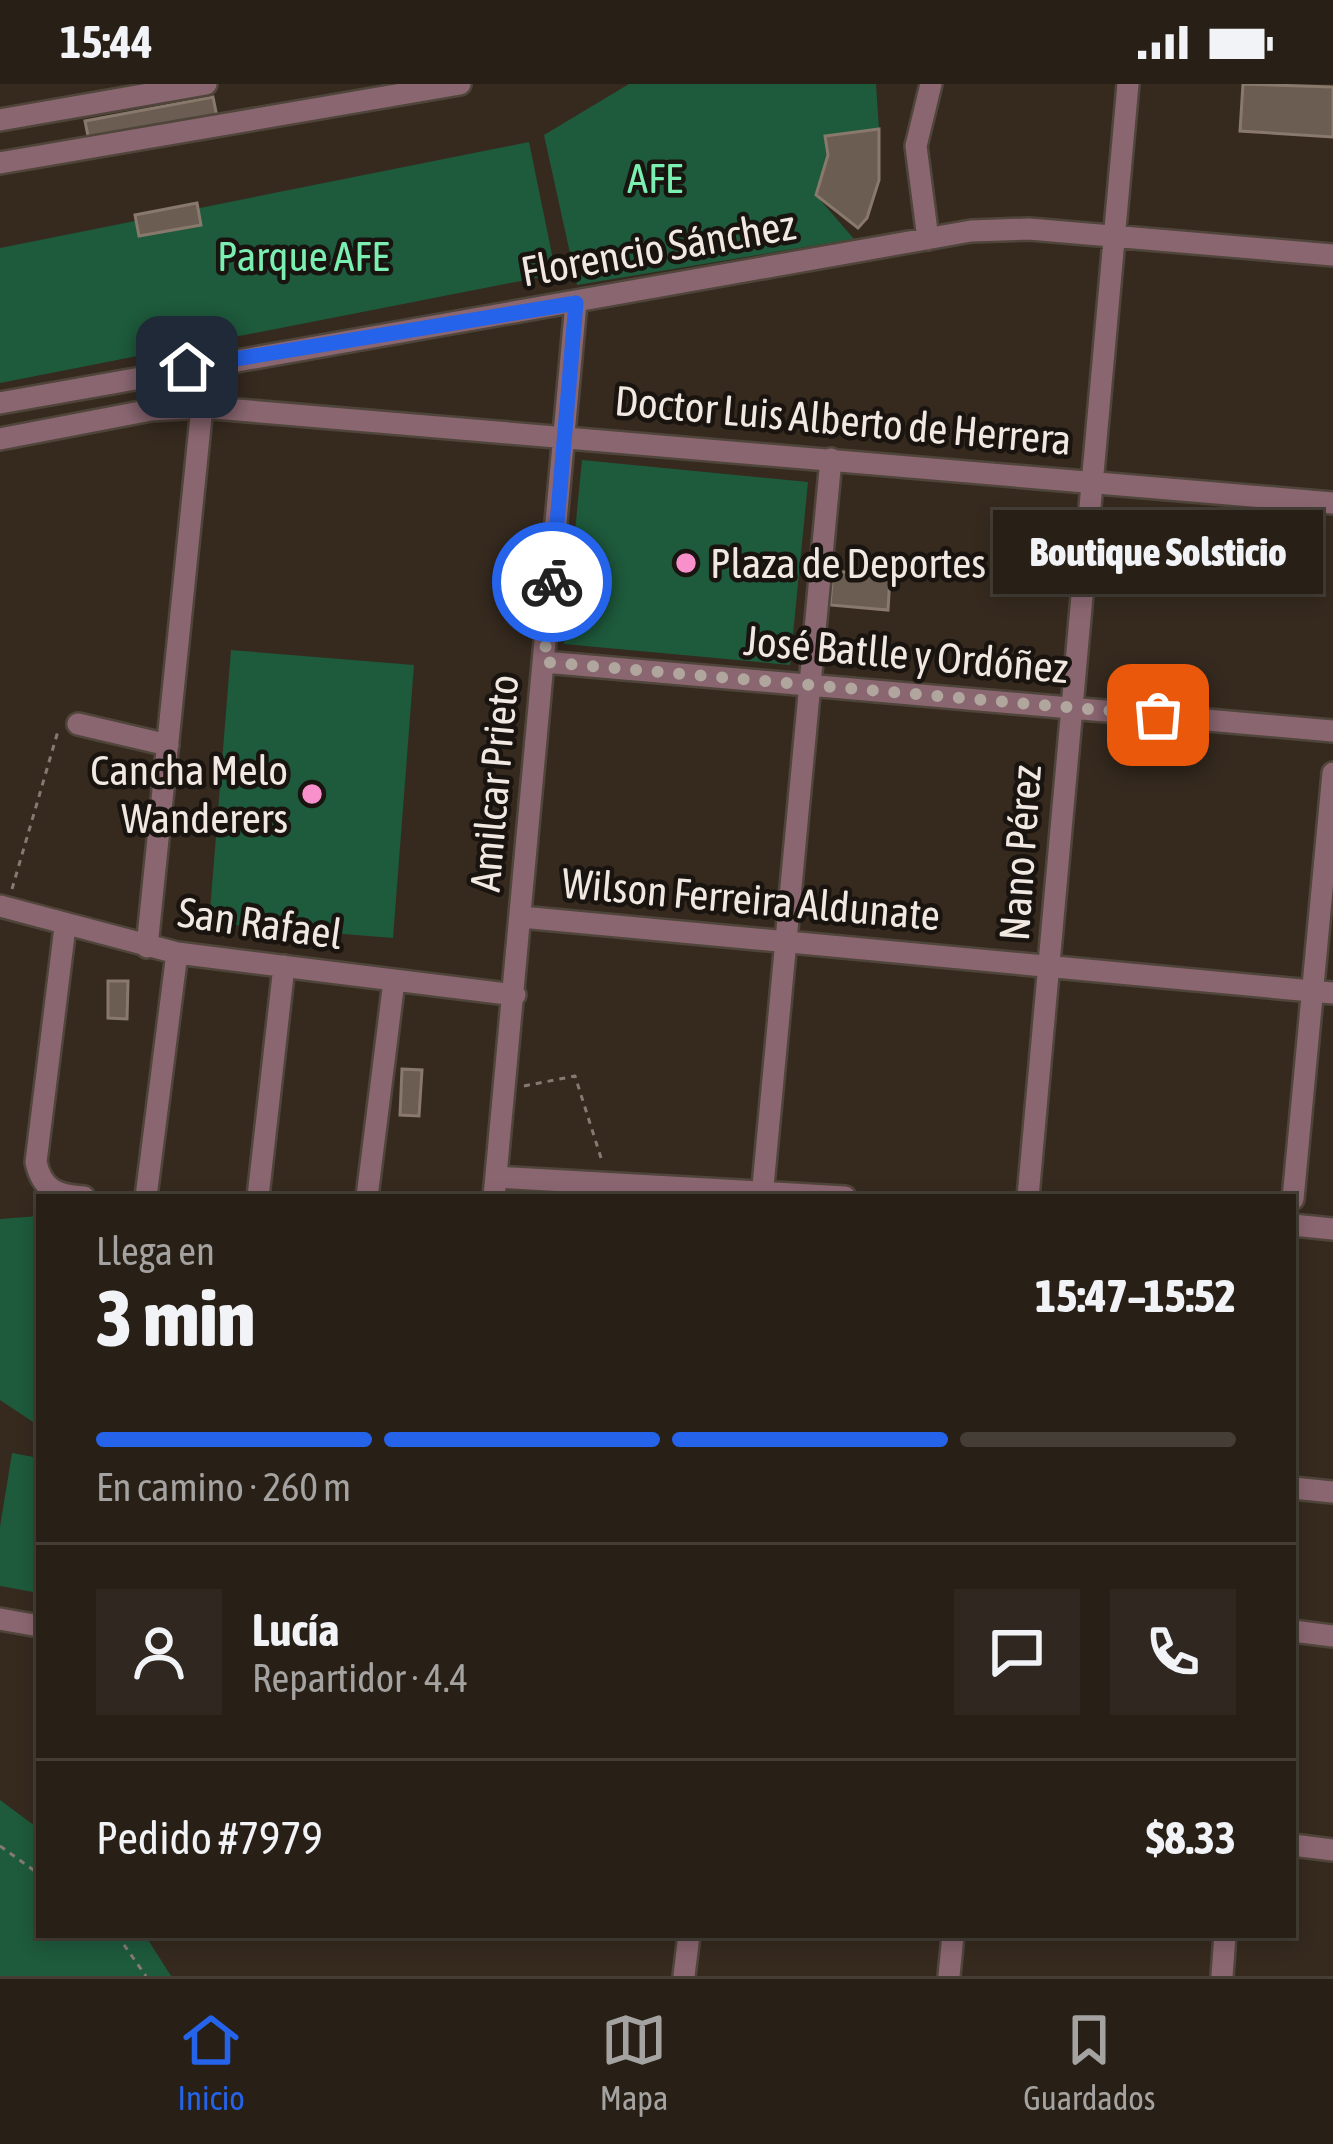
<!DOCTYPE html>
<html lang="es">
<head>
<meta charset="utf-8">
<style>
	body { margin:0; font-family:"Asap Condensed",sans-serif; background:#302820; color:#f1f3f6; height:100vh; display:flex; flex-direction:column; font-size:45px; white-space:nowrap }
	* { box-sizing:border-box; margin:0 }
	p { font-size:39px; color:#a5a3a1 }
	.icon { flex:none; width:66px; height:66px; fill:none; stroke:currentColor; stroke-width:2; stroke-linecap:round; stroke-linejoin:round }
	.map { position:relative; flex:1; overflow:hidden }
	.sheet { position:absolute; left:36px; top:1110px; width:1260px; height:744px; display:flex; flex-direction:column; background:#282017; border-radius:0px; box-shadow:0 6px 18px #0003,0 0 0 3px #443e36 }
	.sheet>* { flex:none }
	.pin { position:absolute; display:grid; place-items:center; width:102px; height:102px; color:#fff; margin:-51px; border-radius:24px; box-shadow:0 6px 18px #0006 }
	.courier { position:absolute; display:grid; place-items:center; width:120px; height:120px; margin:-60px; border:9px solid #2563eb; border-radius:50%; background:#fff; color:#222; box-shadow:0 3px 15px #0007 }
	.bubble { position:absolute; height:84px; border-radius:0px; background:#282017; box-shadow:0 6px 18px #0003,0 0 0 3px #443e36; font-size:39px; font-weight:800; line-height:84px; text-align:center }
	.overview em { font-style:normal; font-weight:800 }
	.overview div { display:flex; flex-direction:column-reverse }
	.overview { display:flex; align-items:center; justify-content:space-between; height:204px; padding:0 60px }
	h1 { font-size:78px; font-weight:800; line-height:90px }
	.bar { display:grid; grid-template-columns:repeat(4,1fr); gap:18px 12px; align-content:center; height:144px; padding:0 60px }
	.bar i { height:15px; border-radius:9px; background:#443e36 }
	.bar .selected { background:#2563eb }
	.bar p { grid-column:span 4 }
	.line { display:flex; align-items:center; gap:30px; padding:0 60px; border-top:3px solid #443e36 }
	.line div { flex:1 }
	.round { display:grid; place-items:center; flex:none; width:126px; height:126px; border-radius:0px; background:#302820 }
	.status { display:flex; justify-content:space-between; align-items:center; height:84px; padding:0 60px; background:#282017; direction:ltr }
	.status svg { height:33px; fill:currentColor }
	.tab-bar { display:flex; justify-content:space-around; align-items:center; height:168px; border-top:3px solid #443e36; background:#282017; font-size:33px; color:#a5a3a1 }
	.tab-bar a { display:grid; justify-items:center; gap:6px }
	.tab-bar .selected { color:#2563eb }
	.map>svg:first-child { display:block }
	.green { fill:#1e5a3c }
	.building { fill:#6b5d51; stroke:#88796c; stroke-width:3 }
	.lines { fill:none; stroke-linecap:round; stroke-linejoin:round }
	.minor-casing { stroke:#50453a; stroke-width:26 }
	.path { stroke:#857a71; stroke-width:3; stroke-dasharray:6 6; stroke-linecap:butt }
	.minor { stroke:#8a6671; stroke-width:21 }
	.done { stroke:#b0a69e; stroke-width:12; stroke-dasharray:0 21.6 }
	.route { stroke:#2563eb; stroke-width:15 }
	.poi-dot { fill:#f890cc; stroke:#19140f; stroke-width:4.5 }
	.labels { text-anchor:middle; stroke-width:9; stroke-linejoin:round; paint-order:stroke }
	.park-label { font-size:42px; fill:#7befb1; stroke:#19140f }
	.street-label { font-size:42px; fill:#f1e8e2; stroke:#19140f }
	.poi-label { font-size:42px; fill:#f1e8e2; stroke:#19140f; text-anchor:start }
</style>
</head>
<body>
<div class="status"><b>15:44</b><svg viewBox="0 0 49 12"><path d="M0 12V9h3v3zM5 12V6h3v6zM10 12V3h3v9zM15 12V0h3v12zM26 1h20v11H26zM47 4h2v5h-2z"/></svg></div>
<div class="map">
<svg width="1333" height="1892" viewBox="0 0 1333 1892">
	<rect width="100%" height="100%" fill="#362a1f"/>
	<path class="green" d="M629 0H876L879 45 826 52 828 71 816 111 854 155 577 201 544 51Z
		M529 58 556 190 0 299V164Z
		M582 376 808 398 790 581 564 560Z
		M231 566 414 581 393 854 209 839Z
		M39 1132V1342L0 1316V1135Z
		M12 1369 39 1374V1509L0 1502V1443Z
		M0 1716 39 1745V1851H145L171 1892H0Z"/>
	<path class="building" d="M1243 0 1333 3V53L1240 47Z
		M213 13 217 33 89 57 85 37Z
		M879 45V96L867 134 858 144 816 111 828 71 825 52Z
		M197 119 201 141 139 152 135 131Z
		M833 487 890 492 888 526 830 521Z
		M108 897H128L127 935 108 934Z
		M402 985 422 986 419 1032 400 1031Z"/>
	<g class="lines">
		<g class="minor-casing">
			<path id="minor" d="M0 36 206 0
				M0 79 460 0
				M928 155 916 62 931 0
				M0 319 971 147 1029 145 1333 171
				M0 355 151 326 202 323 1333 419
				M544 578 1333 647
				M78 640 168 661
				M0 822 177 869 515 911
				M521 833 1333 909
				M65 843 36 1078C42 1106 57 1111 84 1113
				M147 863 202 323
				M496 1093 845 1113
				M146 1113 177 869
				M258 1113 284 882
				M367 1113 394 897
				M494 1113 576 219
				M762 1113 831 375
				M1028 1113 1128 0
				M1293 1115 1333 689
				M1293 1141 1333 1145
				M1293 1404 1333 1408
				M0 1535 39 1542
				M1293 1547 1333 1552
				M1293 1761 1333 1766
				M684 1892 689 1851
				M949 1892 953 1851
				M1222 1892 1225 1851"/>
		</g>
		<path class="path" d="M12 805 58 647
			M524 1002 575 992 602 1077
			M0 1762 39 1790
			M117 1851 146 1892"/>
		<use href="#minor" class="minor"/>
	</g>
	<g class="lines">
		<path class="done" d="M552 498 544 578 1158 631"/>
		<path class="route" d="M187 283 576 219 552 498"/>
	</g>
	<g class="poi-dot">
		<circle cx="686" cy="479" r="12"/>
		<circle cx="312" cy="710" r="12"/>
	</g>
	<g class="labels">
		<g class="park-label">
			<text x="655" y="109">AFE</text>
			<text x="303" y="187">Parque AFE</text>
		</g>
		<g class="street-label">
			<text transform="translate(658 164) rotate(-10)" y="15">Florencio Sánchez</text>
			<text transform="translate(843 336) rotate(5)" y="15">Doctor Luis Alberto de Herrera</text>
			<text transform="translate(906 570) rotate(5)" y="15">José Batlle y Ordóñez</text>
			<text transform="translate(494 699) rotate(-85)" y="15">Amilcar Prieto</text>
			<text transform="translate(1020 769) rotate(-86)" y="15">Nano Pérez</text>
			<text transform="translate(751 815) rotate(5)" y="15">Wilson Ferreira Aldunate</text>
			<text transform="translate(260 839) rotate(8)" y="15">San Rafael</text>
		</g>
		<g class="poi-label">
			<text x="710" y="494">Plaza de Deportes</text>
			<text x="288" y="701" text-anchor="end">Cancha Melo<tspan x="288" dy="48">Wanderers</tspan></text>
		</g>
	</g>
</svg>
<div class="pin" style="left:1158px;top:631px;background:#ea580c"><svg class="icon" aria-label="bag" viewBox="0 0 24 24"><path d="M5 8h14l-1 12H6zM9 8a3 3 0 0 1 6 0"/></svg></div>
<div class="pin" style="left:187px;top:283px;background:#1f2937"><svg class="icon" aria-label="home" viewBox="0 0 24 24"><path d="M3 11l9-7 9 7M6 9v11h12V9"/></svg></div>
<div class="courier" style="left:552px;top:498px"><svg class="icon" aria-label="bike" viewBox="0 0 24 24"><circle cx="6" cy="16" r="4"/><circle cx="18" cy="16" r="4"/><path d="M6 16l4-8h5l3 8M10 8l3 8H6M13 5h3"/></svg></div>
<div class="bubble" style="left:993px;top:426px;width:330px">Boutique Solsticio</div>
<section class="sheet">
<div class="overview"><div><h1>3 min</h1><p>Llega en</p></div><em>15:47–15:52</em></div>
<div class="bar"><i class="selected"></i><i class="selected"></i><i class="selected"></i><i></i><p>En camino · 260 m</p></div>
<div class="line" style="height:216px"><a class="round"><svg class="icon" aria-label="person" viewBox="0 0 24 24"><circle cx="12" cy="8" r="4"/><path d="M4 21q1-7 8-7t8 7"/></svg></a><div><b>Lucía</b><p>Repartidor · 4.4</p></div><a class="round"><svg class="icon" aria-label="chat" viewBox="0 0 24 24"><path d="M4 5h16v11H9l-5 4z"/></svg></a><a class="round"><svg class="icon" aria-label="phone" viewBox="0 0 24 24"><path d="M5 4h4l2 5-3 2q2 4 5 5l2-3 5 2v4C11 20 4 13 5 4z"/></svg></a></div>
<div class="line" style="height:156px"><div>Pedido #7979</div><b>$8.33</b></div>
</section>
</div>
<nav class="tab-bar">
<a class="selected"><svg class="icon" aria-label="home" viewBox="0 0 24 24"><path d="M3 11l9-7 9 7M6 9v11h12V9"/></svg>Inicio</a>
<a><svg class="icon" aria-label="map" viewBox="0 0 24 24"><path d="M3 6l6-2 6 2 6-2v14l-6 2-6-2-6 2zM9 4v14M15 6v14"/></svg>Mapa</a>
<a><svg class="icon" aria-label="saved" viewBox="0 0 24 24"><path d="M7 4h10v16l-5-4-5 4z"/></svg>Guardados</a>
</nav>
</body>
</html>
